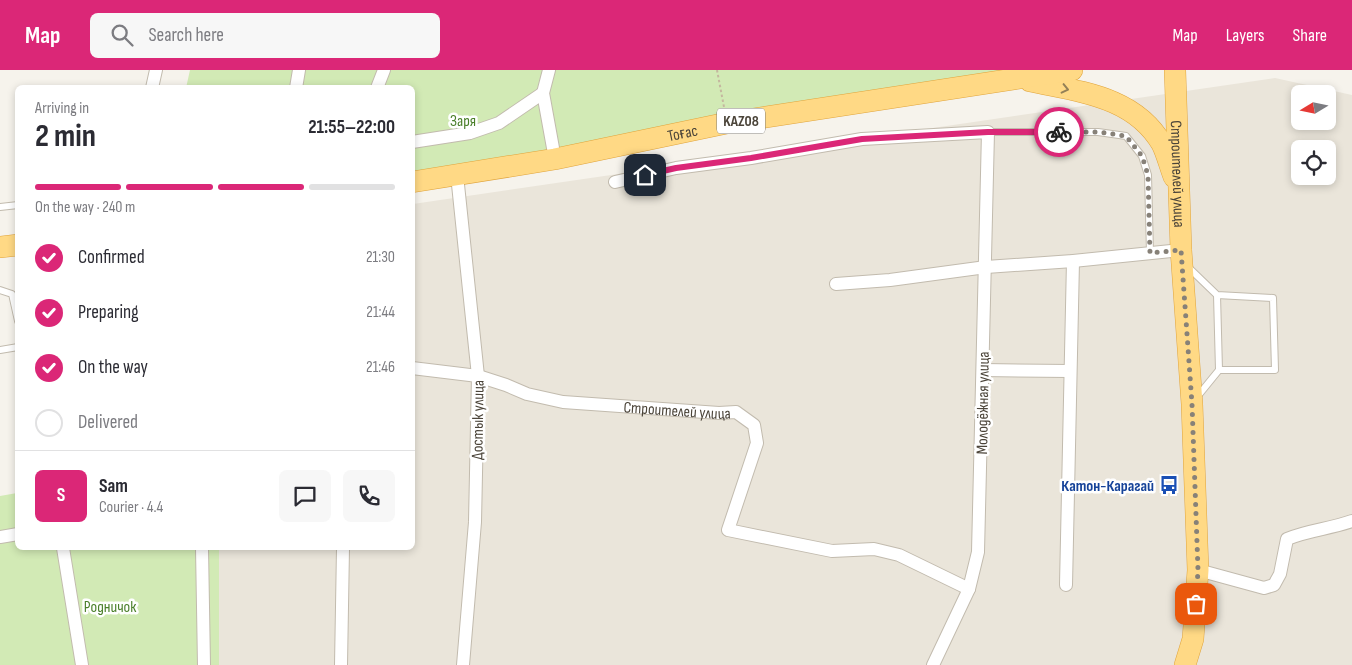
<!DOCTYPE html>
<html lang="en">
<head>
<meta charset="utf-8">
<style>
	body { margin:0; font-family:"Sofia Sans Condensed",sans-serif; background:#f7f7f7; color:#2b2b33; height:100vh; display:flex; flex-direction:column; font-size:19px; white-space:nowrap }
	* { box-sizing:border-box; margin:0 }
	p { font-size:16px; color:#7c7c81 }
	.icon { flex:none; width:28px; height:28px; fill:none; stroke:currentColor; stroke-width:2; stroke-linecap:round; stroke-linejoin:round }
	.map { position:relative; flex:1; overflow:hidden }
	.sheet { position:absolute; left:15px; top:15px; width:400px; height:465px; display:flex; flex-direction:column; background:#fff; border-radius:8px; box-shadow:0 2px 8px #0003 }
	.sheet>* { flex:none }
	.needle { width:32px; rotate:260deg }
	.fabs { position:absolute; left:1291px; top:15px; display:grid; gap:10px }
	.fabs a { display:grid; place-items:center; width:45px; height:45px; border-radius:8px; background:#fff; box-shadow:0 2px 8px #0003; font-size:25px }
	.pin { position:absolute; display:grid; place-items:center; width:42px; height:42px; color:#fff; margin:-21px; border-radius:10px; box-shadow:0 2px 8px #0006 }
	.courier { position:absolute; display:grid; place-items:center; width:50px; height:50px; margin:-25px; border:4px solid #db2777; border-radius:50%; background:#fff; color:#222; box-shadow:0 1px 6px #0007 }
	.headline em { font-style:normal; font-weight:700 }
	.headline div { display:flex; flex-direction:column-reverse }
	.headline { display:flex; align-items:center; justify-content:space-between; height:85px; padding:0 20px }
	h1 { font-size:32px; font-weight:700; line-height:38px }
	.bar { display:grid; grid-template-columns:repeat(4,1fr); gap:8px 5px; align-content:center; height:60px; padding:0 20px }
	.bar i { height:6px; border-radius:4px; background:#e1e1e2 }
	.bar .on { background:#db2777 }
	.bar p { grid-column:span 4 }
	.line { display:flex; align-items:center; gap:12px; padding:0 20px; border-top:1px solid #e1e1e2 }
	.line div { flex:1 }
	.round { display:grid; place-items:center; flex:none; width:52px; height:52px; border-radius:8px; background:#f7f7f7 }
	ol { padding:0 20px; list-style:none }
	li { display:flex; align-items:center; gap:15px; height:55px }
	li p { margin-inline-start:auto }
	li .icon { padding:5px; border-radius:50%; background:#db2777; color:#fff; stroke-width:4 }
	li:last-child { color:#7c7c81 }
	li i { width:28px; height:28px; border:2px solid #e1e1e2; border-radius:50% }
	header { display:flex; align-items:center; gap:30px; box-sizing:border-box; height:70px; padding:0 25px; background:#db2777; color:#fff }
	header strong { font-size:24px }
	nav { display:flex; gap:28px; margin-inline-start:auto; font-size:18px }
	.search { width:350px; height:45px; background:#f7f7f7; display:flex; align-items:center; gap:12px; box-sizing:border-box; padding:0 18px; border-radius:8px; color:#7c7c81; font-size:19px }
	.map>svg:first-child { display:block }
	.residential { fill:#eae5da; fill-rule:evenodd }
	.green { fill:#d2eab5 }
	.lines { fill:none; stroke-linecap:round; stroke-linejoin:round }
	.service-casing { stroke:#c2bbae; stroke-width:8 }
	.minor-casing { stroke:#c2bbae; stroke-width:14 }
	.trunk-casing { stroke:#e0a43c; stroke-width:22 }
	.path { stroke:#c4b79f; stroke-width:2; stroke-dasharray:2.5 2.5; stroke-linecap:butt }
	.service { stroke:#fff; stroke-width:6 }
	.minor { stroke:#fff; stroke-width:12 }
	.trunk { stroke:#ffd985; stroke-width:21 }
	.oneway { stroke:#938057 }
	.done { stroke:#878178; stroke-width:5; stroke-dasharray:0 9 }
	.route { stroke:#db2777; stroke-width:6 }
	.labels { text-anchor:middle; stroke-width:5; stroke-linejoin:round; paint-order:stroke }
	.shield { fill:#fff; stroke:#817c74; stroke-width:1 }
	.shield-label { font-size:15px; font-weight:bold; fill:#4b4439 }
	.park-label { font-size:16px; fill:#4a7f2a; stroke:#fff }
	.street-label { font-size:16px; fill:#4b4439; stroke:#fff }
	.transit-label { font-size:16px; font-weight:bold; fill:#164399; stroke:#fff; text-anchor:end }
</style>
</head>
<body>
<header>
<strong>Map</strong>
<div class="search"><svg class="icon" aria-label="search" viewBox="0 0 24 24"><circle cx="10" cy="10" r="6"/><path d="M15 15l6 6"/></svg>Search here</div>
<nav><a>Map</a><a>Layers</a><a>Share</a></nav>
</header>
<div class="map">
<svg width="1352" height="595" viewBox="0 0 1352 595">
	<rect width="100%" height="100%" fill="#f6f3ec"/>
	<path class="residential" d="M1275 8 1352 25V595H199L195 478H412L413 134ZM1300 24H1328V51H1300ZM1300 79H1328V106H1300Z"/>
	<path class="green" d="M190 0H1076L413 104 412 18H186Z
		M17 423 18 478H219V595H0V426Z"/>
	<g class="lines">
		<g class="service-casing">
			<path id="service" d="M988 62H1098L1126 66 1142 86 1148 105 1150 183
				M0 137 18 135
				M1188 197 1217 225 1219 300 1197 327
				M0 220 12 224 18 251
				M1217 225 1273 228 1275 300H1219
				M0 280 18 277"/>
		</g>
		<g class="minor-casing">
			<g id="minor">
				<path d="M549 0 543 23 555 89"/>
				<path d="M152 18 156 0"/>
				<path d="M296 18 299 0"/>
				<path d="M377 18 384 0"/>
				<path d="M412 72 470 63 499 53 543 23"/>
				<path d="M457 105 478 306 475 452 463 595"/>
				<path d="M615 112 676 98 751 88 862 69 988 62 978 482 969 519 933 595"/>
				<path d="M836 214 890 210 986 197 1073 191 1181 180"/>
				<path id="s1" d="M412 298 478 306 506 315 527 324 563 332 719 343 736 342 754 355 757 373 728 460 832 481 874 479 899 485 969 519"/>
				<path d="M983 300 1070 301"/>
				<path d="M0 467 18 464"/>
				<path d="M63 478 82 595"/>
				<path d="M202 478 204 595"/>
				<path d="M1198 500 1264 518 1274 515 1280 504 1287 469C1308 460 1330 459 1352 451"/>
				<path d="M1066 515 1073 191"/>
				<path d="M341 595 343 478"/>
			</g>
		</g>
		<g class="trunk-casing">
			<g id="trunk">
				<path id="s2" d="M1175 0 1181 180 1192 334 1198 500 1193 569 1185 595"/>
				<path d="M1030 11C1080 22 1134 26 1162 74 1167 84 1170 97 1174 107"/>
				<path id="s3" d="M412 112 555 89 727 53 1072 0"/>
				<path d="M0 177 18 175"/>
			</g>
		</g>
		<path class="path" d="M717 0 724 37"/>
		<use href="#service" class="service"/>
		<use href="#minor" class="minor"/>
		<use href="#trunk" class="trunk"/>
	</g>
	<defs><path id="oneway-chevron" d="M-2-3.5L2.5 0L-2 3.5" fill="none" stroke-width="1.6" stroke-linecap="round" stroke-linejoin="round" transform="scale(1.25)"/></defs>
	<use class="oneway" href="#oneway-chevron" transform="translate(1065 19) rotate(13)"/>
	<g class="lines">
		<path class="done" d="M1059 62H1098L1126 66 1142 86 1148 105 1150 183 1181 180 1192 334 1198 500 1196 534"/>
		<path class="route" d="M645 105 676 98 751 88 862 69 988 62H1059"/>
	</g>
	<defs>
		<g id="bus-bare" transform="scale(1.5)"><path d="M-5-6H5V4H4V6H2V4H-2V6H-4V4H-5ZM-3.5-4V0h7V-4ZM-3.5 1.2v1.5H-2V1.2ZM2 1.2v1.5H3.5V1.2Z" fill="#1a4fb4" stroke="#fff" stroke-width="2.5" paint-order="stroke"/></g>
	</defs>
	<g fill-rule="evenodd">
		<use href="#bus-bare" x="1169" y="415"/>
	</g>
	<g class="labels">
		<rect class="shield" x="717" y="38.5" width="48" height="25" rx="4"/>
		<g class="shield-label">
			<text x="741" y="56">KAZ08</text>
		</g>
		<g class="park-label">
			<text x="463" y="56">Заря</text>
			<text x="110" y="542">Родничок</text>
		</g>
		<g class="street-label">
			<text dy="6" stroke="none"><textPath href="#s3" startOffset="275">Тоғас</textPath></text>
			<text dy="6" stroke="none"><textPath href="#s2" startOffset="104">Строителей улица</textPath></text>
			<text transform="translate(982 333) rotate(-89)" y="6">Молодёжная улица</text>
			<text dy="6" stroke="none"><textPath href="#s1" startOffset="270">Строителей улица</textPath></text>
			<text transform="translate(477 350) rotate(-89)" y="6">Достык улица</text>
		</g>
		<g class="transit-label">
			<text x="1154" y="421">Катон-Карагай</text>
		</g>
	</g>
</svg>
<div class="fabs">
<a><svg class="needle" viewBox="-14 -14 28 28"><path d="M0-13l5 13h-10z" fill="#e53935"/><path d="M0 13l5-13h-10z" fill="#7c7c81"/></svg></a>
<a><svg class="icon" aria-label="locate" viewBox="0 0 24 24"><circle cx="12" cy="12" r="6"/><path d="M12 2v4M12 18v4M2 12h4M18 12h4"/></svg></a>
</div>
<div class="pin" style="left:1196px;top:534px;background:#ea580c"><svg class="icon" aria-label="bag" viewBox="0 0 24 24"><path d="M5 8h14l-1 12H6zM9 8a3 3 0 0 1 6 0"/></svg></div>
<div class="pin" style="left:645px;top:105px;background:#1f2937"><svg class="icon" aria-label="home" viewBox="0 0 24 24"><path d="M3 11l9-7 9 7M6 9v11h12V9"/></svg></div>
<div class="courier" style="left:1059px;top:62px"><svg class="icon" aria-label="bike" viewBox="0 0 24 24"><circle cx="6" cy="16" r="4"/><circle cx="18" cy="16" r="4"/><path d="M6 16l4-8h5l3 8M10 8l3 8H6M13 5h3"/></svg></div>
<section class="sheet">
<div class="headline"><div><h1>2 min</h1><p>Arriving in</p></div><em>21:55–22:00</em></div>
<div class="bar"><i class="on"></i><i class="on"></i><i class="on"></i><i></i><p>On the way · 240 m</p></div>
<ol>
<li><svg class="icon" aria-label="check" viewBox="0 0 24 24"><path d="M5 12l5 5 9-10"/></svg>Confirmed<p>21:30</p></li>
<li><svg class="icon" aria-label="check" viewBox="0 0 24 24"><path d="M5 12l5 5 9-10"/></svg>Preparing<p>21:44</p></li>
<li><svg class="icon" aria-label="check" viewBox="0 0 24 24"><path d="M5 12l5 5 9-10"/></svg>On the way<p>21:46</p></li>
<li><i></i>Delivered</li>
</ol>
<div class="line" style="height:90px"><b class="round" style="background:#db2777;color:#fff">S</b><div><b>Sam</b><p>Courier · 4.4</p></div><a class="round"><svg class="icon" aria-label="chat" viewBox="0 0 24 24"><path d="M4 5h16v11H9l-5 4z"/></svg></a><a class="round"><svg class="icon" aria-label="phone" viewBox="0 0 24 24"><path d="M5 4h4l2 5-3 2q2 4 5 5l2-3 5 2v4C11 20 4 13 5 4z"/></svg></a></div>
</section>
</div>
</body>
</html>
